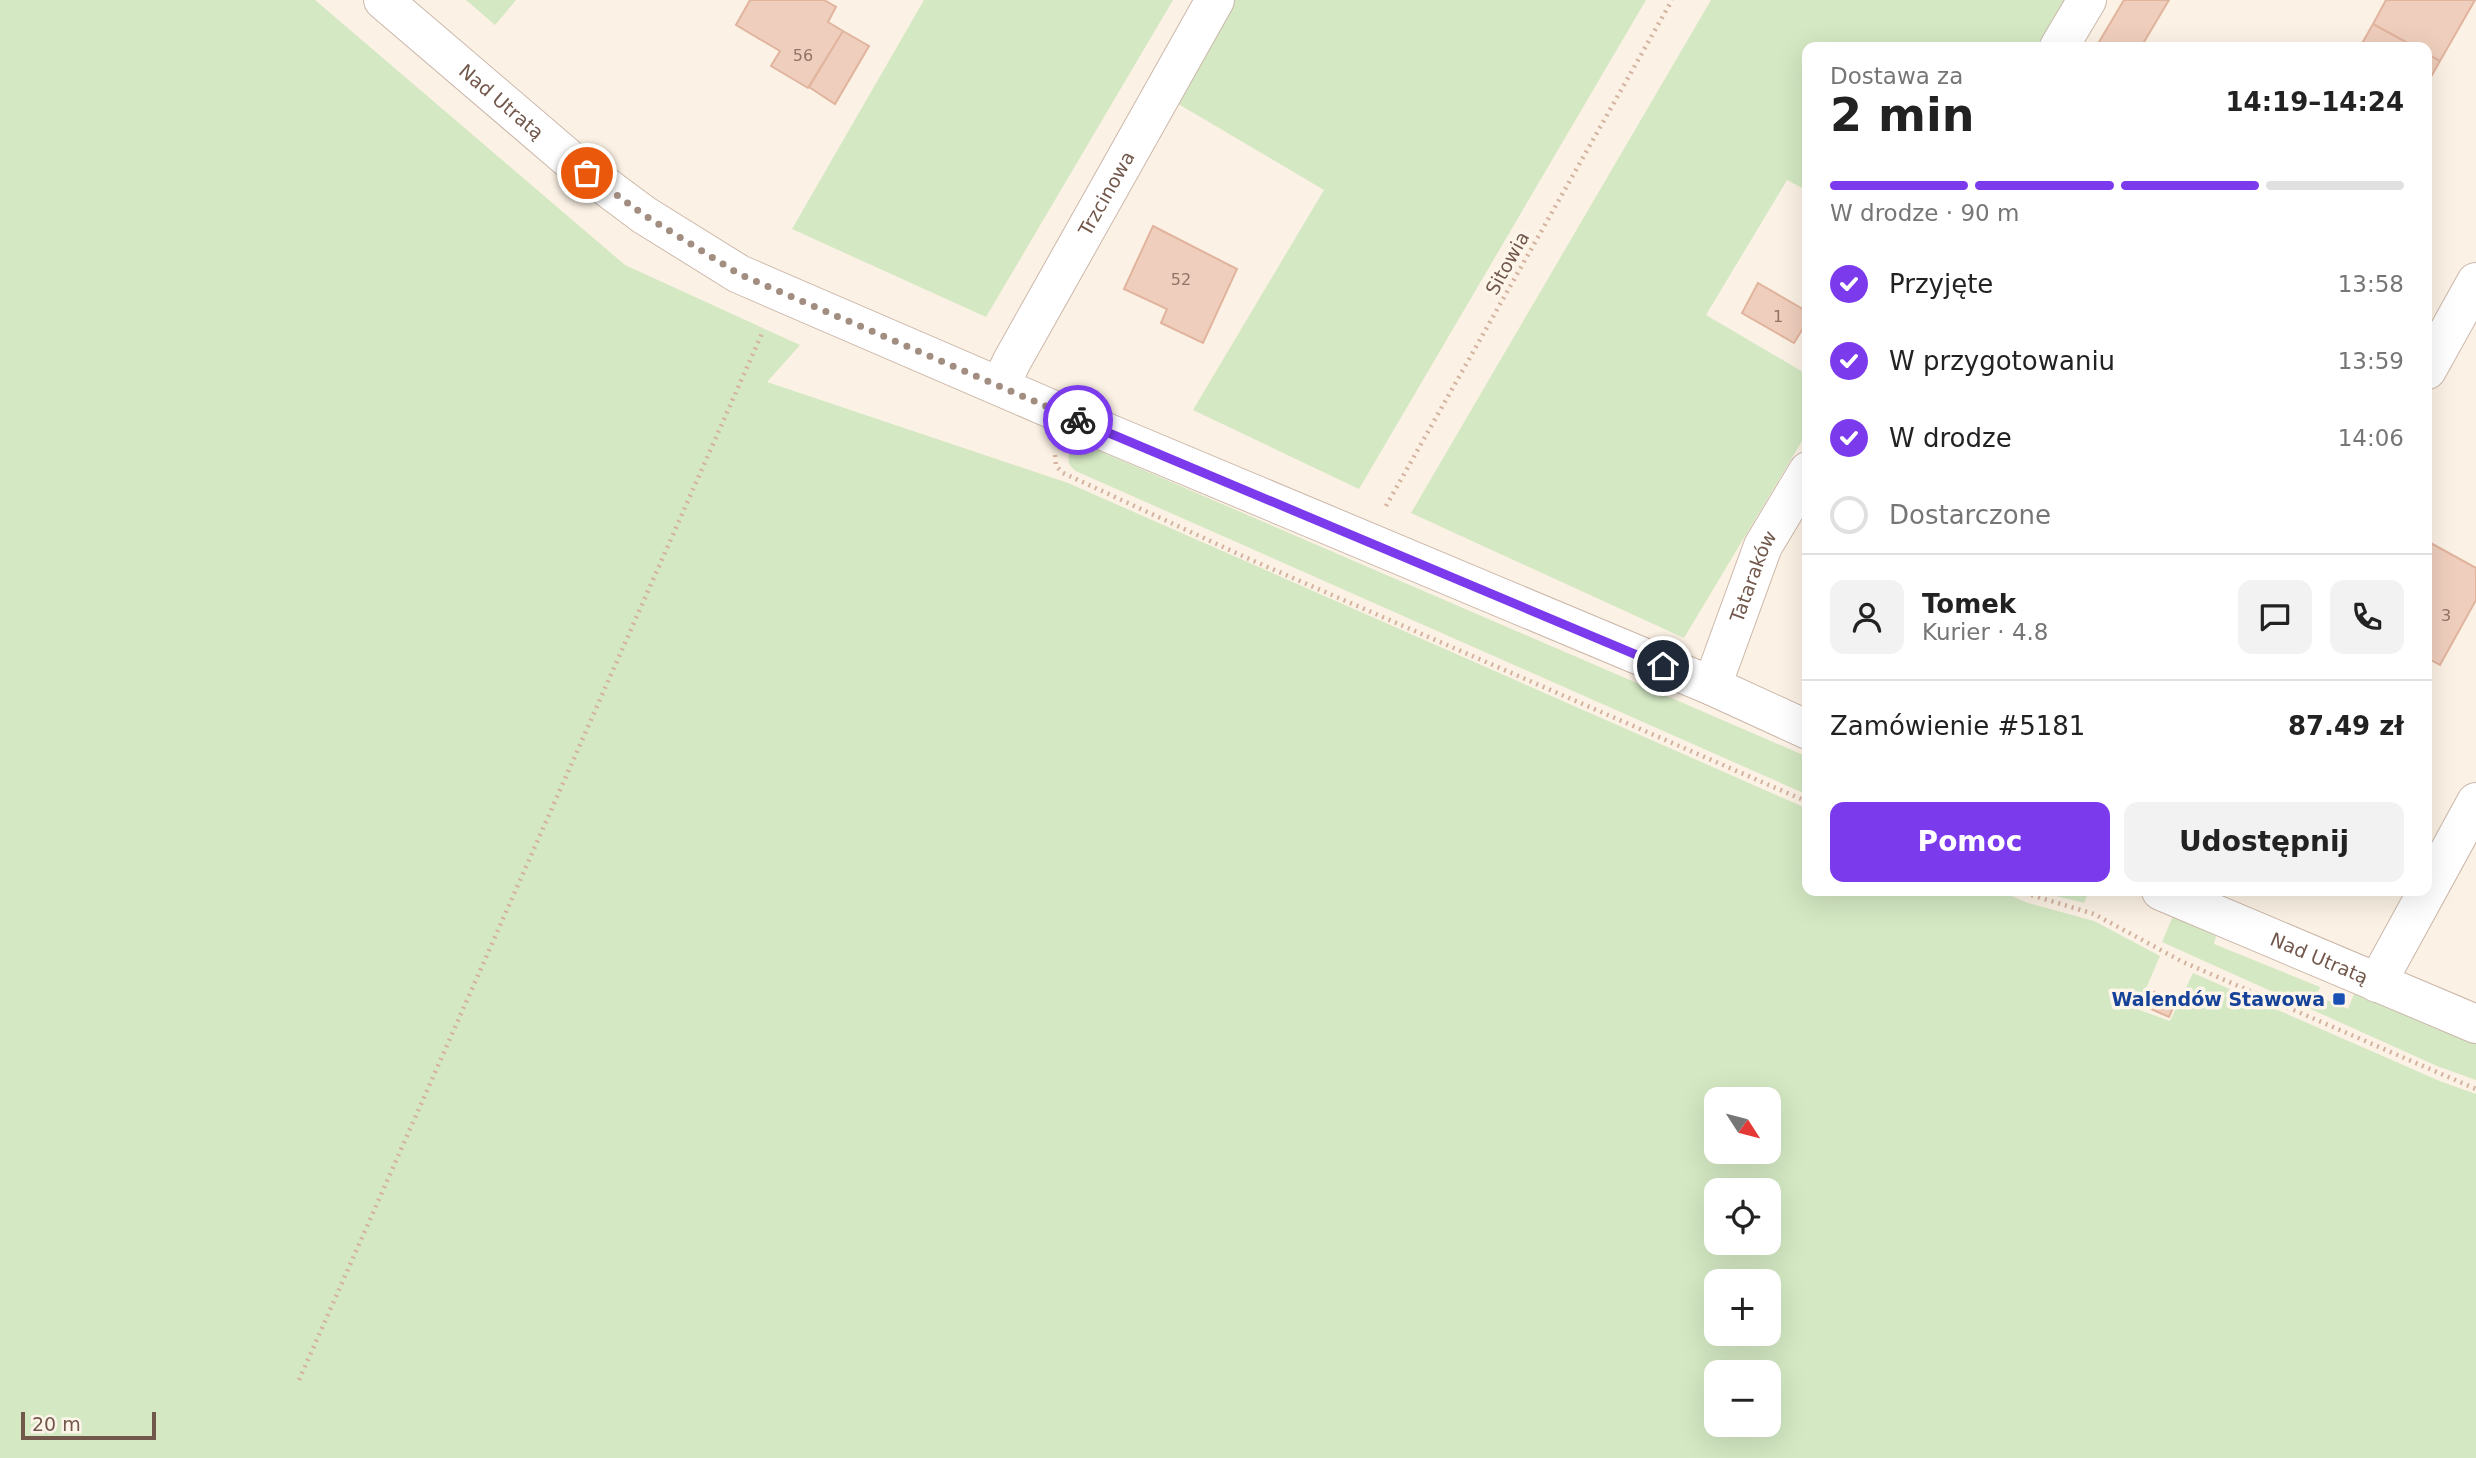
<!DOCTYPE html>
<html lang="pl">
<head>
<meta charset="utf-8">
<style>
	body { margin:0; font-family:"DejaVu Sans",sans-serif; background:#f2f2f2; color:#222; height:100vh; display:flex; flex-direction:column; font-size:26px; white-space:nowrap }
	* { box-sizing:border-box; margin:0 }
	p { font-size:23px; color:#767676 }
	.icon { flex:none; width:38px; height:38px; fill:none; stroke:currentColor; stroke-width:2; stroke-linecap:round; stroke-linejoin:round }
	.map { position:relative; flex:1; overflow:hidden }
	.details { position:absolute; left:1802px; top:42px; width:630px; height:854px; display:flex; flex-direction:column; background:#fff; border-radius:14px; box-shadow:0 7px 28px #0002 }
	.details>* { flex:none }
	.needle { width:46px; rotate:126deg }
	.controls { position:absolute; left:1704px; top:1087px; display:grid; gap:14px }
	.controls a { display:grid; place-items:center; width:77px; height:77px; border-radius:14px; background:#fff; box-shadow:0 7px 28px #0002; font-size:35px }
	.scale { position:absolute; left:21px; bottom:18px; width:135px; box-sizing:border-box; padding-left:7px; border:4px solid #72574b; border-top:0; font-size:19px; line-height:24px; white-space:nowrap; color:#72574b; -webkit-text-stroke:5px #fef5ea; paint-order:stroke }
	.pin { position:absolute; display:grid; place-items:center; width:60px; height:60px; color:#fff; margin:-30px; border:4px solid #fff; border-radius:50%; box-shadow:0 2px 7px #0007 }
	.courier { position:absolute; display:grid; place-items:center; width:70px; height:70px; margin:-35px; border:5px solid #7c3aed; border-radius:50%; background:#fff; color:#222; box-shadow:0 2px 9px #0007 }
	.headline em { font-style:normal; font-weight:700 }
	.headline div { display:flex; flex-direction:column-reverse }
	.headline { display:flex; align-items:center; justify-content:space-between; height:119px; padding:0 28px }
	h1 { font-size:46px; font-weight:700; line-height:52px }
	.bar { display:grid; grid-template-columns:repeat(4,1fr); gap:10px 7px; align-content:center; height:84px; padding:0 28px }
	.bar i { height:9px; border-radius:5px; background:#e0e0e0 }
	.bar .on { background:#7c3aed }
	.bar p { grid-column:span 4 }
	.line { display:flex; align-items:center; gap:18px; padding:0 28px; border-top:2px solid #e0e0e0 }
	.line div { flex:1 }
	.round { display:grid; place-items:center; flex:none; width:74px; height:74px; border-radius:14px; background:#f2f2f2 }
	ol { padding:0 28px; list-style:none }
	li { display:flex; align-items:center; gap:21px; height:77px }
	li p { margin-inline-start:auto }
	li .icon { padding:7px; border-radius:50%; background:#7c3aed; color:#fff; stroke-width:4 }
	li:last-child { color:#767676 }
	li i { width:38px; height:38px; border:4px solid #e0e0e0; border-radius:50% }
	.primary-button { display:flex; gap:14px; margin-top:auto; padding:14px 28px }
	.primary-button a { flex:1; height:80px; border-radius:14px; background:#7c3aed; color:#fff; font-size:28px; font-weight:700; line-height:80px; text-align:center }
	.primary-button a+a { background:#f2f2f2; color:#222 }
	.map>svg:first-child { display:block }
	.green { fill:#d4e8c3; fill-rule:evenodd }
	.building { fill:#efcebd; stroke:#e1b49e; stroke-width:2 }
	.lines { fill:none; stroke-linecap:round; stroke-linejoin:round }
	.minor-casing { stroke:#ccb8ab; stroke-width:40 }
	.path { stroke:#d4b2a0; stroke-width:4.5; stroke-dasharray:2 5; stroke-linecap:butt }
	.minor { stroke:#fff; stroke-width:38 }
	.done { stroke:#a28d81; stroke-width:7; stroke-dasharray:0 12.6 }
	.route { stroke:#7c3aed; stroke-width:9 }
	.transit-dot { fill:#1a4fb4; stroke:#fef5ea; stroke-width:2.5 }
	.labels { text-anchor:middle; stroke-width:7; stroke-linejoin:round; paint-order:stroke }
	.number-label { font-size:16px; fill:#917568 }
	.street-label { font-size:19px; fill:#72574b; stroke:#fef5ea }
	.transit-label { font-size:19px; font-weight:bold; fill:#164399; stroke:#fef5ea; text-anchor:end }
</style>
</head>
<body>
<div class="map">
<svg width="2476" height="1458" viewBox="0 0 2476 1458">
	<rect width="100%" height="100%" fill="#fbf1e4"/>
	<path class="green" d="M0 0H315L625 265 800 345 767 382 1068 483 1808 809V891H2000L2028 903 2094 921 2160 956 2137 1009 2170 1021 2193 973 2442 1082 2476 1094V1458H0ZM1769 1099V1152H1717V1099ZM1717 1190H1769V1242H1717ZM1769 1281V1334H1717V1281ZM1769 1372V1424H1717V1372Z
		M466 0H516L495 25Z
		M924 0H1173L986 317 792 229Z
		M1235 0H1646L1359 489 1193 410 1324 190 1175 102Z
		M1711 0H2065L2037 47H1808V191L1787 180 1706 315 1808 375V431L1684 638 1411 513Z
		M1074 440 1808 757V795L1078 472C1063 464 1069 453 1074 440Z
		M2036 891H2089L2084 903Z
		M2173 916 2216 936 2214 944 2320 987 2317 996 2348 1009 2354 994 2476 1044V1080L2437 1066 2162 942Z"/>
	<path class="building" d="M750 0H824L836 7 828 22 843 31 808 88 771 66 780 51 736 25Z
		M2124 0H2169L2141 47H2096Z
		M2386 0H2475L2440 61 2427 54V47H2415L2373 24Z
		M2373 24 2415 47H2360Z
		M843 31 869 46 835 104 809 87Z
		M2427 54 2440 61 2427 84Z
		M1153 226 1237 269 1203 343 1161 323 1167 309 1124 289Z
		M1758 283 1808 312V320L1794 343 1742 313Z
		M2427 541 2476 568V600L2440 665 2427 658Z
		M2150 990 2175 1003 2169 1017 2142 1005Z"/>
	<g class="lines">
		<g class="minor-casing">
			<g id="minor">
				<path id="s1" d="M383 0 569 159 644 215 739 274 1070 417 1712 686 1808 730"/>
				<path d="M2059 47 2087 0"/>
				<path d="M2427 370 2476 282"/>
				<path id="s2" d="M1000 386 1012 361 1215 0"/>
				<path id="s3" d="M1712 686 1763 546 1808 471"/>
				<path id="s4" d="M2161 891 2476 1024"/>
				<path d="M2377 983 2476 802"/>
			</g>
		</g>
		<path class="path" d="M1055 455 1056 466 1063 473 1247 558 1808 802
			M1386 506 1672 0
			M2018 891 2094 914 2183 962 2476 1089
			M299 1380 763 331"/>
		<use href="#minor" class="minor"/>
	</g>
	<g class="lines">
		<path class="done" d="M587 173 644 215 739 274 1078 420"/>
		<path class="route" d="M1078 420 1663 666"/>
	</g>
	<rect class="transit-dot" x="2332" y="992" width="14" height="14" rx="3.5"/>
	<g class="labels">
		<g class="number-label">
			<text x="803" y="61">56</text>
			<text x="1181" y="285">52</text>
			<text x="1778" y="322">1</text>
			<text x="2446" y="621">3</text>
		</g>
		<g class="street-label">
			<text dy="7" stroke="none"><textPath href="#s1" startOffset="156">Nad Utratą</textPath></text>
			<text dy="7" stroke="none"><textPath href="#s2" startOffset="220">Trzcinowa</textPath></text>
			<text transform="translate(1507 263) rotate(-61)" y="7">Sitowia</text>
			<text dy="7" stroke="none"><textPath href="#s3" startOffset="117">Tataraków</textPath></text>
			<text dy="7" stroke="none"><textPath href="#s4" startOffset="172">Nad Utratą</textPath></text>
		</g>
		<g class="transit-label">
			<text x="2325" y="1006">Walendów Stawowa</text>
		</g>
	</g>
</svg>
<div class="controls">
<a><svg class="needle" viewBox="-14 -14 28 28"><path d="M0-13l5 13h-10z" fill="#e53935"/><path d="M0 13l5-13h-10z" fill="#767676"/></svg></a>
<a><svg class="icon" aria-label="locate" viewBox="0 0 24 24"><circle cx="12" cy="12" r="6"/><path d="M12 2v4M12 18v4M2 12h4M18 12h4"/></svg></a>
<a>+</a>
<a>−</a>
</div>
<div class="scale">20 m</div>
<div class="pin" style="left:587px;top:173px;background:#ea580c"><svg class="icon" aria-label="bag" viewBox="0 0 24 24"><path d="M5 8h14l-1 12H6zM9 8a3 3 0 0 1 6 0"/></svg></div>
<div class="pin" style="left:1663px;top:666px;background:#1f2937"><svg class="icon" aria-label="home" viewBox="0 0 24 24"><path d="M3 11l9-7 9 7M6 9v11h12V9"/></svg></div>
<div class="courier" style="left:1078px;top:420px"><svg class="icon" aria-label="bike" viewBox="0 0 24 24"><circle cx="6" cy="16" r="4"/><circle cx="18" cy="16" r="4"/><path d="M6 16l4-8h5l3 8M10 8l3 8H6M13 5h3"/></svg></div>
<section class="details">
<div class="headline"><div><h1>2 min</h1><p>Dostawa za</p></div><em>14:19–14:24</em></div>
<div class="bar"><i class="on"></i><i class="on"></i><i class="on"></i><i></i><p>W drodze · 90 m</p></div>
<ol>
<li><svg class="icon" aria-label="check" viewBox="0 0 24 24"><path d="M5 12l5 5 9-10"/></svg>Przyjęte<p>13:58</p></li>
<li><svg class="icon" aria-label="check" viewBox="0 0 24 24"><path d="M5 12l5 5 9-10"/></svg>W przygotowaniu<p>13:59</p></li>
<li><svg class="icon" aria-label="check" viewBox="0 0 24 24"><path d="M5 12l5 5 9-10"/></svg>W drodze<p>14:06</p></li>
<li><i></i>Dostarczone</li>
</ol>
<div class="line" style="height:126px"><a class="round"><svg class="icon" aria-label="person" viewBox="0 0 24 24"><circle cx="12" cy="8" r="4"/><path d="M4 21q1-7 8-7t8 7"/></svg></a><div><b>Tomek</b><p>Kurier · 4.8</p></div><a class="round"><svg class="icon" aria-label="chat" viewBox="0 0 24 24"><path d="M4 5h16v11H9l-5 4z"/></svg></a><a class="round"><svg class="icon" aria-label="phone" viewBox="0 0 24 24"><path d="M5 4h4l2 5-3 2q2 4 5 5l2-3 5 2v4C11 20 4 13 5 4z"/></svg></a></div>
<div class="line" style="height:91px"><div>Zamówienie #5181</div><b>87.49 zł</b></div>
<div class="primary-button"><a>Pomoc</a><a>Udostępnij</a></div>
</section>
</div>
</body>
</html>
